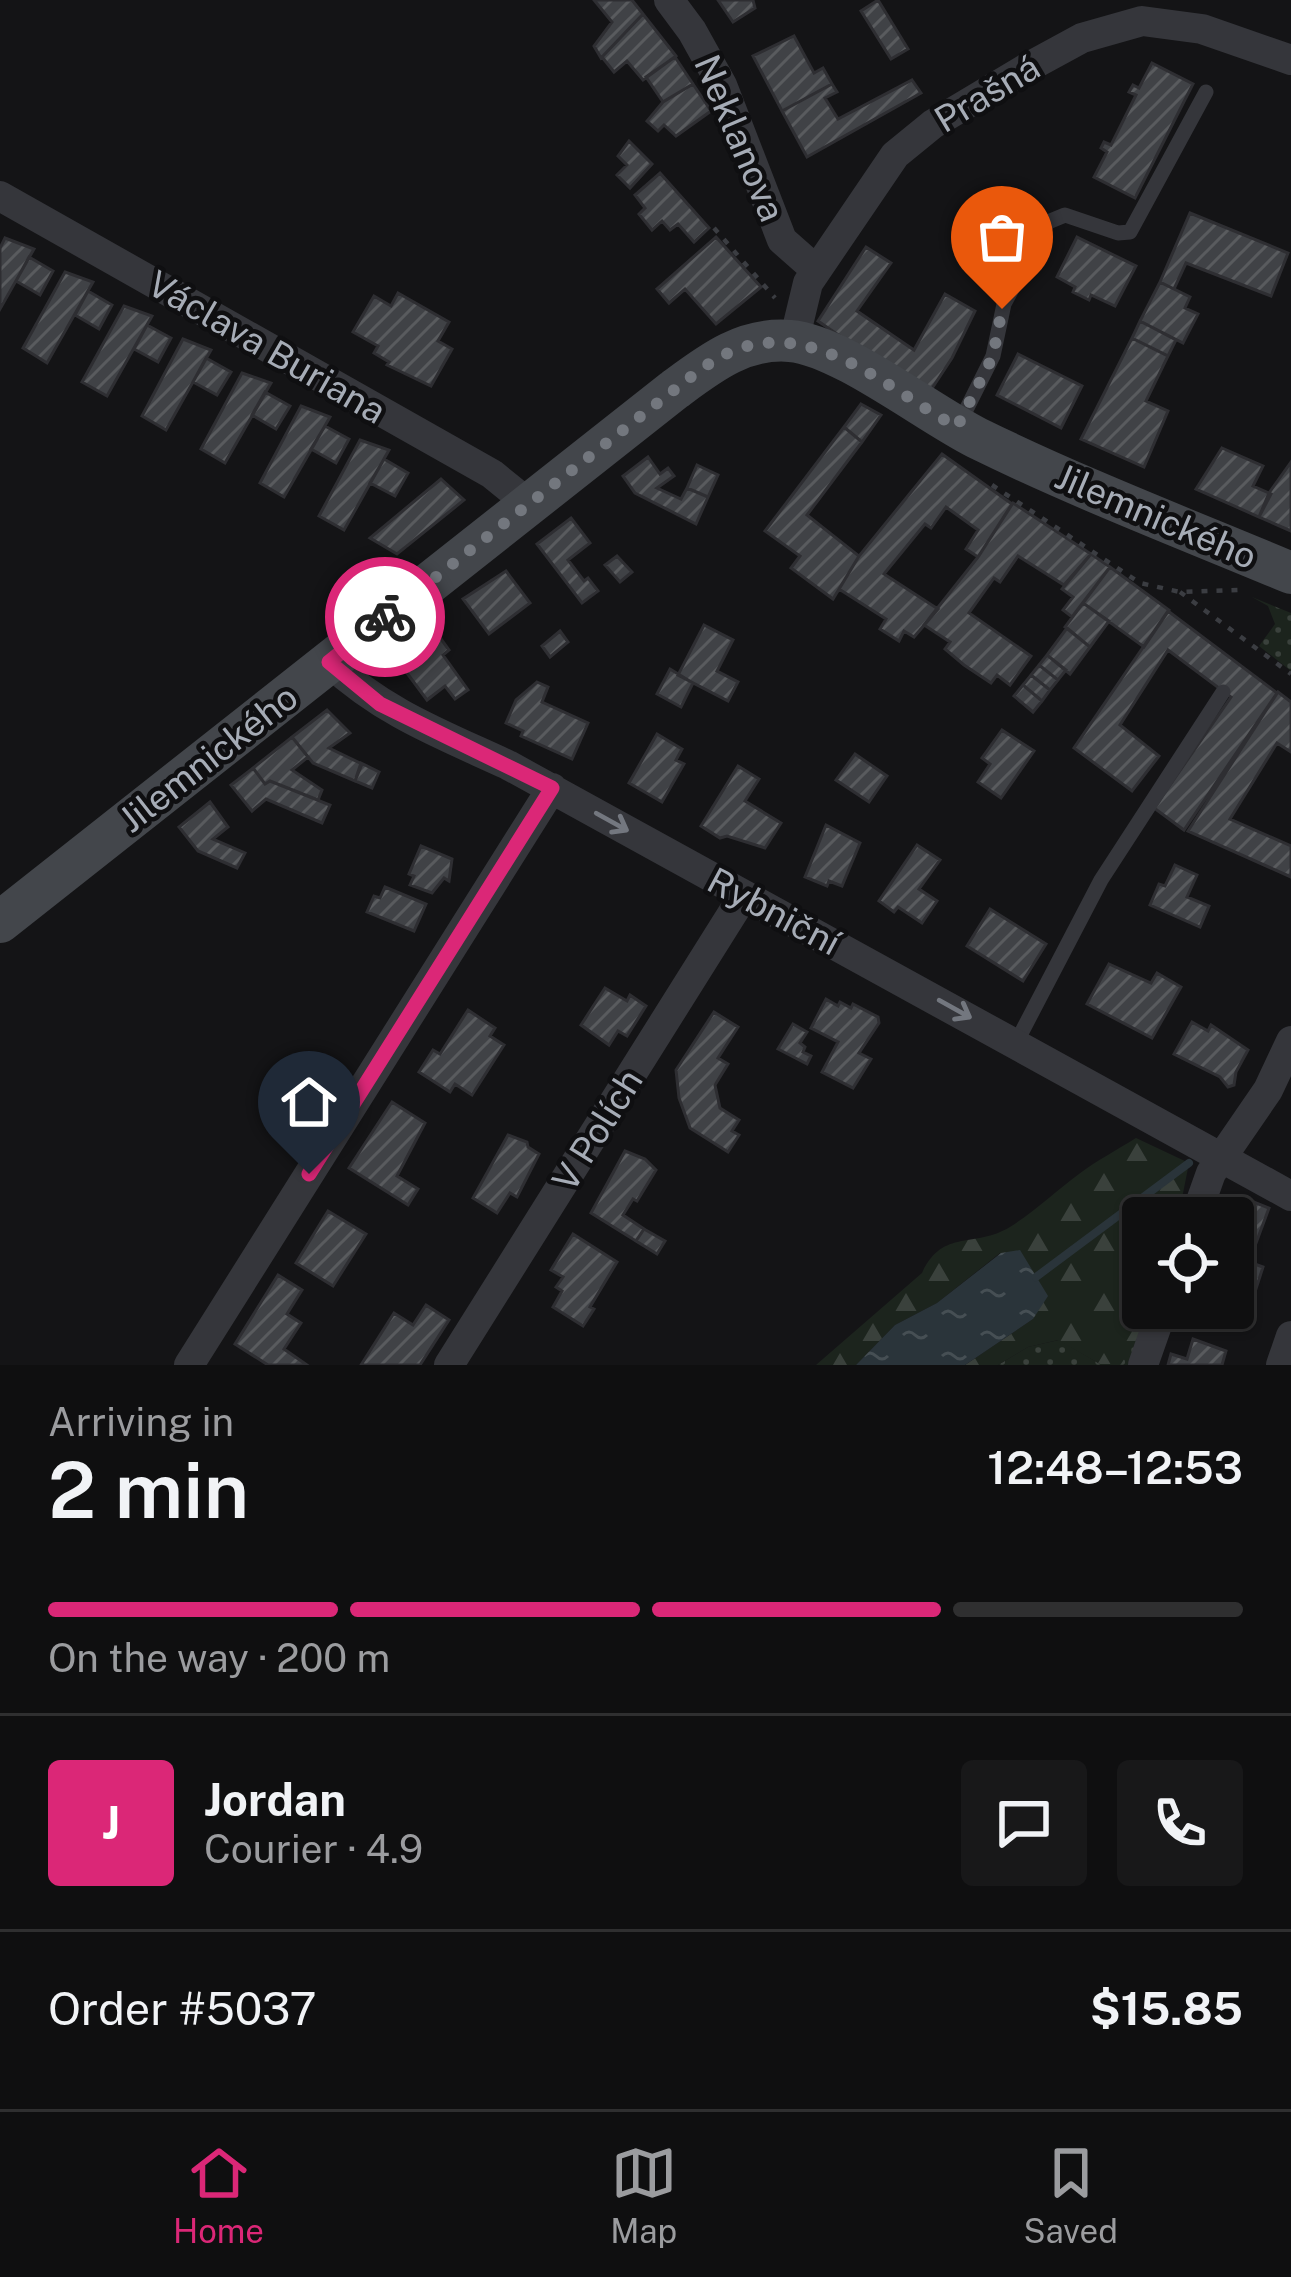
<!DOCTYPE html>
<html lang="en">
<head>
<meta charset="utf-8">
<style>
	body { margin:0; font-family:"Public Sans",sans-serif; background:#181819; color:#f1f3f6; height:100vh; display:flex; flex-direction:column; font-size:45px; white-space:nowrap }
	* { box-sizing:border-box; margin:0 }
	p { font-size:39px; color:#9b9c9f }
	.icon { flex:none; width:66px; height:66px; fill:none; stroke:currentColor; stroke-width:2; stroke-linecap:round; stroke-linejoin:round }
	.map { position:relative; height:1365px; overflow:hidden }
	.sheet { display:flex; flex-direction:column; background:#0f0f10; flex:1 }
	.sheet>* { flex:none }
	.fabs { position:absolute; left:1122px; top:1197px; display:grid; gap:24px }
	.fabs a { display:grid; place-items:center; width:132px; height:132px; border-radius:12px; background:#0f0f10; box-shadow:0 3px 9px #0004,0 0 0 3px #2f2f30; font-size:60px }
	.pin { position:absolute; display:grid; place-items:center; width:102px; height:102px; color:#fff; margin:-123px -51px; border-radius:50% 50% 50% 0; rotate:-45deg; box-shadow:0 0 12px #0007 }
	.pin .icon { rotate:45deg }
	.courier { position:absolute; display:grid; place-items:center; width:120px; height:120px; margin:-60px; border:9px solid #db2777; border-radius:50%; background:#fff; color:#222; box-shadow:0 3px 15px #0007 }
	.head em { font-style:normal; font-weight:600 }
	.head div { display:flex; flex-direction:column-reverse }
	.head { display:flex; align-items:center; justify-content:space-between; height:204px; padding:0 48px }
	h1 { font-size:78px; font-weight:600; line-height:90px }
	.bar { display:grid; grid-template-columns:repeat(4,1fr); gap:18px 12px; align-content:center; height:144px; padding:0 48px }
	.bar i { height:15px; border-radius:9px; background:#2f2f30 }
	.bar .current { background:#db2777 }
	.bar p { grid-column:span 4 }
	.line { display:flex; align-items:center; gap:30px; padding:0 48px; border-top:3px solid #2f2f30 }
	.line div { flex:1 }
	.round { display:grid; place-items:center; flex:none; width:126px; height:126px; border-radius:12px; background:#181819 }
	.dock { display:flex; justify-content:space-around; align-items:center; height:168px; border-top:3px solid #2f2f30; background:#0f0f10; font-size:33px; color:#9b9c9f }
	.dock a { display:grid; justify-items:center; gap:6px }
	.dock .current { color:#db2777 }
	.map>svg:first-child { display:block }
	.grass { fill:url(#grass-dots) }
	.forest { fill:url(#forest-firs) }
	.water { fill:url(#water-ripples) }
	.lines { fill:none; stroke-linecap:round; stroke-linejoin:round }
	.stream { stroke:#2a343a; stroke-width:8 }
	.building { fill:url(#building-hatch); stroke:#2e2e32; stroke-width:3 }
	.path { stroke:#3b3d42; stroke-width:4.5; stroke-dasharray:6 9; stroke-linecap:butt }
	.service { stroke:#35363b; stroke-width:15 }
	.minor { stroke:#35363b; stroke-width:30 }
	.secondary { stroke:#43464b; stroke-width:42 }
	.oneway { stroke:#73777f }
	.done { stroke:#73777e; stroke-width:12; stroke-dasharray:0 21.6 }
	.route { stroke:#db2777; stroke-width:15 }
	.labels { text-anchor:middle; stroke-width:9; stroke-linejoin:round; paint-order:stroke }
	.street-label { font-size:36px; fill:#a6acb6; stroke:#0f0f11 }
</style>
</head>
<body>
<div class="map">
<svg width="1291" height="1365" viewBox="0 0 1291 1365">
	<defs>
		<pattern id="grass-dots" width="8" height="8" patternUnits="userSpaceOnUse" patternTransform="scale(3)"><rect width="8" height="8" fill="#1c241d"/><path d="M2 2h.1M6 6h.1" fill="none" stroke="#3a413c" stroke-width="1.8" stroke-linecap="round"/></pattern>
		<pattern id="forest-firs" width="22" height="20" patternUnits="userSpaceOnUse" patternTransform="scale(3)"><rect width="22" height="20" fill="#1c241d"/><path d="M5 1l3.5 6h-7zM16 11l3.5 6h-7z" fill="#3a413c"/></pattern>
		<pattern id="water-ripples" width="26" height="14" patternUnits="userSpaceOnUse" patternTransform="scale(3)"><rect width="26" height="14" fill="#2a343a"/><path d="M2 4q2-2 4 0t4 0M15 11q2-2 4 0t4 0" fill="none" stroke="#464f54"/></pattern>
		<pattern id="building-hatch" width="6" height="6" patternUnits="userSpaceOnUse" patternTransform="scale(3)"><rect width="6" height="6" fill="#404246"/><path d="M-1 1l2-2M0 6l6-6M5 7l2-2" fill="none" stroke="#595b5e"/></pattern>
	</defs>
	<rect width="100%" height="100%" fill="#141416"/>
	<path class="grass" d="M1252 597 1291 613V671L1259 646 1275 624 1268 606Z
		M1140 1334 1129 1365H998L1028 1347 1059 1340 1100 1364Z"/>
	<path class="forest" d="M1136 1138 1189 1163 1178 1218H1143V1308H1149L1140 1334 1121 1364H1100L1058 1340 1028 1347 998 1365H965L1033 1319 1000 1253 937 1303 895 1325 856 1365H816L922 1273C943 1228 974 1249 1010 1227 1034 1212 1056 1191 1079 1174 1096 1161 1117 1150 1136 1138Z"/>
	<path class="water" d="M1020 1250 1048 1296 1033 1319 965 1365H856L895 1325 937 1303 1001 1253Z"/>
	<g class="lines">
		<path class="stream" d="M1036 1277 1189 1163"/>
	</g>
	<path class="building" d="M594 0H632L643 14 601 58 594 46 612 22Z
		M718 0H753L755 8 733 22Z
		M878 0 908 49 891 59 861 11Z
		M643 14 676 56 643 80 627 61 614 72 602 57Z
		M794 36 814 73 823 68 832 84 782 111 753 56Z
		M675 57 693 84 663 102 646 77Z
		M1152 63 1193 84 1135 198 1094 177 1107 152 1101 148 1104 142 1111 145 1136 95 1129 92 1133 85 1139 88Z
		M912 80 921 93 807 157 782 111 832 84 837 92 825 98 838 119Z
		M693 84 711 111 676 136 664 125 658 131 647 121 663 102Z
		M629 141 652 164 630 188 617 175 627 165 618 156Z
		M660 173 709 228 694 242 678 224 670 230 662 221 652 230 639 214 645 208 635 195Z
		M1190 213 1288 253 1271 296 1186 263 1174 289 1160 282Z
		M716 237 761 287 716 324 685 289 669 303 657 289Z
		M1077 237 1136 266 1115 306 1091 295 1089 300 1073 292 1075 287 1057 277Z
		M5 238 34 249 0 309V248Z
		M866 247 891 263 857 311 914 350 945 294 975 311 952 358 927 396 818 321Z
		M29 257 53 271 40 295 16 281Z
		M65 272 93 282 47 363 23 348Z
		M1160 282 1190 297 1185 308 1198 314 1183 343 1140 321Z
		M88 291 112 305 99 329 75 315Z
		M398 293 449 322 438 341 452 349 431 386 387 365 389 362 374 353 378 346 353 332 374 296 391 306Z
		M124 306 152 316 107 396 82 382Z
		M1140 321 1176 340 1168 356 1132 338Z
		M147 325 171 338 158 362 134 349Z
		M1132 338 1168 356 1146 401 1168 411 1144 467 1081 439Z
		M183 339 211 350 166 430 142 416Z
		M1018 354 1082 386 1061 428 997 395Z
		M206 358 231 372 217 395 193 382Z
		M242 373 271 383 225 463 201 449Z
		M265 392 290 406 276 429 252 415Z
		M861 404 881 415 862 442 844 427Z
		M301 406 330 417 284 497 260 483Z
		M325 426 349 439 336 463 311 449Z
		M844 427 862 442 807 515 859 556 833 599 791 568 800 556 765 531Z
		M360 440 389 450 344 530 319 516Z
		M1222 448 1263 466 1253 486 1271 494 1259 517 1196 489Z
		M942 454 1012 504 978 557 966 549 978 530 946 507 931 528 925 524 884 574 938 609 914 637 904 631 899 641 880 629 886 619 839 589 859 556Z
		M648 457 660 474 668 468 674 476 657 488 681 499 687 488 708 497 696 524 635 493 623 476Z
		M384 459 408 473 395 496 370 483Z
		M1291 462V531L1259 517 1269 493Z
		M697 465 718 475 708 497 687 488Z
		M441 479 464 500 397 554 370 538Z
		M1013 503 1091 554 1064 585 1018 556 1000 582 994 578 969 613 1031 656 1010 685 997 675 991 683 964 665 945 649 950 642 924 625 978 557Z
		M571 518 590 543 568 560 584 581 588 578 598 591 582 603 537 544Z
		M1091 554 1110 567 1072 617 1063 610 1073 597 1062 589Z
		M617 556 632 572 620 582 605 565Z
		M1110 567 1169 610 1144 647 1083 603Z
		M506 571 530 603 489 634 463 599Z
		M1083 603 1109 621 1090 647 1065 627Z
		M1168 611 1277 693 1184 830 1154 808 1231 697 1168 650 1120 725 1159 756 1132 791 1074 748Z
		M704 625 733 640 717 671 738 682 728 701 678 675Z
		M1067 628 1090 647 1070 674 1047 655Z
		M560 631 568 642 550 657 542 646Z
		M436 632 449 650 443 655 468 690 455 699 445 686 427 700 398 661Z
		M1047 655 1066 670 1058 680 1039 665Z
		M1039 665 1058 680 1050 690 1031 675Z
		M670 669 693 683 681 707 657 694Z
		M1031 675 1050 690 1042 701 1023 685Z
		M537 682 548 687 542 702 588 723 572 759 521 736 523 731 506 723 516 700Z
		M1023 685 1042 701 1033 712 1014 696Z
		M1278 692 1291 702V752L1277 743 1230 819 1291 846V877L1188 831Z
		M327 710 350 733 329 748 362 764 355 781 313 763 292 737Z
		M1002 730 1034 751 1001 798 978 782 990 764 982 758Z
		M657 734 682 749 676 760 684 764 662 802 629 783Z
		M292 737 308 757 292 770 322 790 318 800 270 781 265 784 253 768Z
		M855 754 887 776 869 802 836 780Z
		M361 763 379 772 372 788 355 781Z
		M738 766 759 779 745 801 781 823 765 848 727 836 720 838 701 826Z
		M253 768 265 784 270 781 330 805 322 823 266 799 252 811 231 785Z
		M210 802 228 827 213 839 245 853 237 868 198 851 179 827Z
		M826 825 860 843 842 886 829 881 827 886 805 877Z
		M917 845 940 860 919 889 937 901 922 923 898 907 894 912 879 901Z
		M421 846 452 859 449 881 444 878 432 893 410 885 414 876 409 874Z
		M1175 865 1197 875 1187 897 1209 906 1200 927 1150 905 1159 884 1165 886Z
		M385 887 426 904 414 931 367 912 374 896 380 898Z
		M990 909 1046 944 1023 981 967 946Z
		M1109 964 1151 983 1157 973 1181 987 1152 1038 1087 1004Z
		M605 988 627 1001 630 995 646 1006 627 1036 618 1031 609 1045 581 1025Z
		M826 999 838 1006 840 1002 851 1008 853 1004 878 1017 879 1023 859 1053 871 1059 853 1088 822 1072 838 1042 811 1028Z
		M468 1010 495 1028 490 1036 504 1045 472 1095 455 1084 450 1092 419 1072 433 1050 440 1054Z
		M714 1012 738 1027 718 1058 728 1064 715 1085 720 1108 739 1120 732 1131 739 1135 728 1152 690 1128 679 1098 676 1070Z
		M1192 1022 1208 1031 1211 1025 1248 1050 1236 1072 1234 1085 1228 1087 1220 1077 1174 1054Z
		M793 1024 807 1032 800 1043 805 1047 803 1052 811 1056 807 1064 778 1049Z
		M392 1102 425 1123 397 1176 418 1189 408 1205 349 1168Z
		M508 1135 527 1142 528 1147 539 1154 517 1197 510 1193 497 1213 473 1198Z
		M625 1151 645 1159 656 1170 637 1201 633 1199 623 1215 644 1229 636 1241 591 1213Z
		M1246 1199 1269 1208 1249 1262 1263 1267 1254 1295 1233 1287V1234L1236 1235Z
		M328 1211 366 1234 333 1286 296 1263Z
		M644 1229 665 1241 657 1254 636 1241Z
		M573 1234 617 1262 590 1307 594 1309 583 1326 553 1307 562 1291 556 1287 563 1277 551 1270Z
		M278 1275 302 1290 287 1314 301 1323 284 1349 307 1365H268L235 1344Z
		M426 1305 449 1320 420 1365H361L394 1313 413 1325Z
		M1193 1339 1226 1351 1222 1365H1168L1171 1354 1187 1359Z"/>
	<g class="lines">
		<path class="path" d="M714 228 775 298
			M992 485 1140 583 1180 592 1238 590
			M1180 592 1291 674"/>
		<path class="service" d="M959 424 993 356 1004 304 1048 222 1065 215 1118 233 1130 232 1206 92
			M1016 1043 1101 880 1223 692"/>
		<path class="minor" d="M669 0 692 31 722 85 782 240 816 270
			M0 196 492 474 529 504
			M794 341 808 283 895 155 933 124 1025 69 1082 38 1142 21 1202 29 1291 60
			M329 662C384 713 441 734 508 765L1291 1196
			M1195 1218 1211 1173 1268 1090 1291 1041
			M189 1365 552 788
			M449 1365 744 895
			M1143 1365 1163 1308
			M1281 1365 1291 1336"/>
		<path class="secondary" d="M0 922 674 390C709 364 743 337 790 341 841 345 927 413 977 438 1079 488 1186 529 1291 573"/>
	</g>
	<defs><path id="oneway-shaft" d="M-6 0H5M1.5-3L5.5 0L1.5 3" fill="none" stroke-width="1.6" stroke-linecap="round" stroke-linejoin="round" transform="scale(3)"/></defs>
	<g class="oneway">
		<use href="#oneway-shaft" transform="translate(612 822) rotate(29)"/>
		<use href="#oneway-shaft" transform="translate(955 1009) rotate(29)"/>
	</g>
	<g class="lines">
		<path class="done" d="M385 617 674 390C691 377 708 362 728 353 812 315 887 389 957 427L993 356 1002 309"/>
		<path class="route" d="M309 1174 552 788 380 704 329 662 385 617"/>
	</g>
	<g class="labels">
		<g class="street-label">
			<text transform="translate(987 93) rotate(-31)" y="13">Prašná</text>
			<text transform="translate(740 138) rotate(67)" y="13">Neklanova</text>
			<text transform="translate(267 347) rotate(30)" y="13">Václava Buriana</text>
			<text transform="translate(1156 516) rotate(23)" y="13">Jilemnického</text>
			<text transform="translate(208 758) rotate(-38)" y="13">Jilemnického</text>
			<text transform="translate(774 911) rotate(28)" y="13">Rybniční</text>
			<text transform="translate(597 1130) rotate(-58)" y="13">V Polích</text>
		</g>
	</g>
</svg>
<div class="fabs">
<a><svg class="icon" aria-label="locate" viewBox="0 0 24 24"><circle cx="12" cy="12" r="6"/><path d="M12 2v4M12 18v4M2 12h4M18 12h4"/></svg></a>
</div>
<div class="pin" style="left:1002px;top:309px;background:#ea580c"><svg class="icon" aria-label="bag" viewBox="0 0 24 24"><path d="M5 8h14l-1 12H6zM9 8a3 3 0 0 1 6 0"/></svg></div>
<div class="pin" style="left:309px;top:1174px;background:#1f2937"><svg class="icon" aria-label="home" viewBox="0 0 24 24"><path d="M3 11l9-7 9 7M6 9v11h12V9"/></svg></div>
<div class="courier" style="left:385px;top:617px"><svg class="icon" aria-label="bike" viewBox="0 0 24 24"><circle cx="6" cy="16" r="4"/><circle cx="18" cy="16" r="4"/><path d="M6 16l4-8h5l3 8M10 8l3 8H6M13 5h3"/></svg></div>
</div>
<section class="sheet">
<div class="head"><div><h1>2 min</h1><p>Arriving in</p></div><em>12:48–12:53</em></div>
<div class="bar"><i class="current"></i><i class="current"></i><i class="current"></i><i></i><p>On the way · 200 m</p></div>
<div class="line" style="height:216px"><b class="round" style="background:#db2777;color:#fff">J</b><div><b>Jordan</b><p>Courier · 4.9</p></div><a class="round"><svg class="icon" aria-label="chat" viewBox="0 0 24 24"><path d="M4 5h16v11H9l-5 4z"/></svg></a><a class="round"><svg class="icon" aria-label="phone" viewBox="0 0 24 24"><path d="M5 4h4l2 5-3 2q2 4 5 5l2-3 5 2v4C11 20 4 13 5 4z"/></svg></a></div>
<div class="line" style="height:156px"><div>Order #5037</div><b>$15.85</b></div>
</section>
<nav class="dock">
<a class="current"><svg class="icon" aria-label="home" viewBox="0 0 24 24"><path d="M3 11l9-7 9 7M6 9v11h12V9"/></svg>Home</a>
<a><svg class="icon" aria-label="map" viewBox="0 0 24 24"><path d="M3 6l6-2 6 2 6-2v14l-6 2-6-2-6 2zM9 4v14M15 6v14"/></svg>Map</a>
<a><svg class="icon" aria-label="saved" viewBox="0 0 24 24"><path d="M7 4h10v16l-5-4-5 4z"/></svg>Saved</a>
</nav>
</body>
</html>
